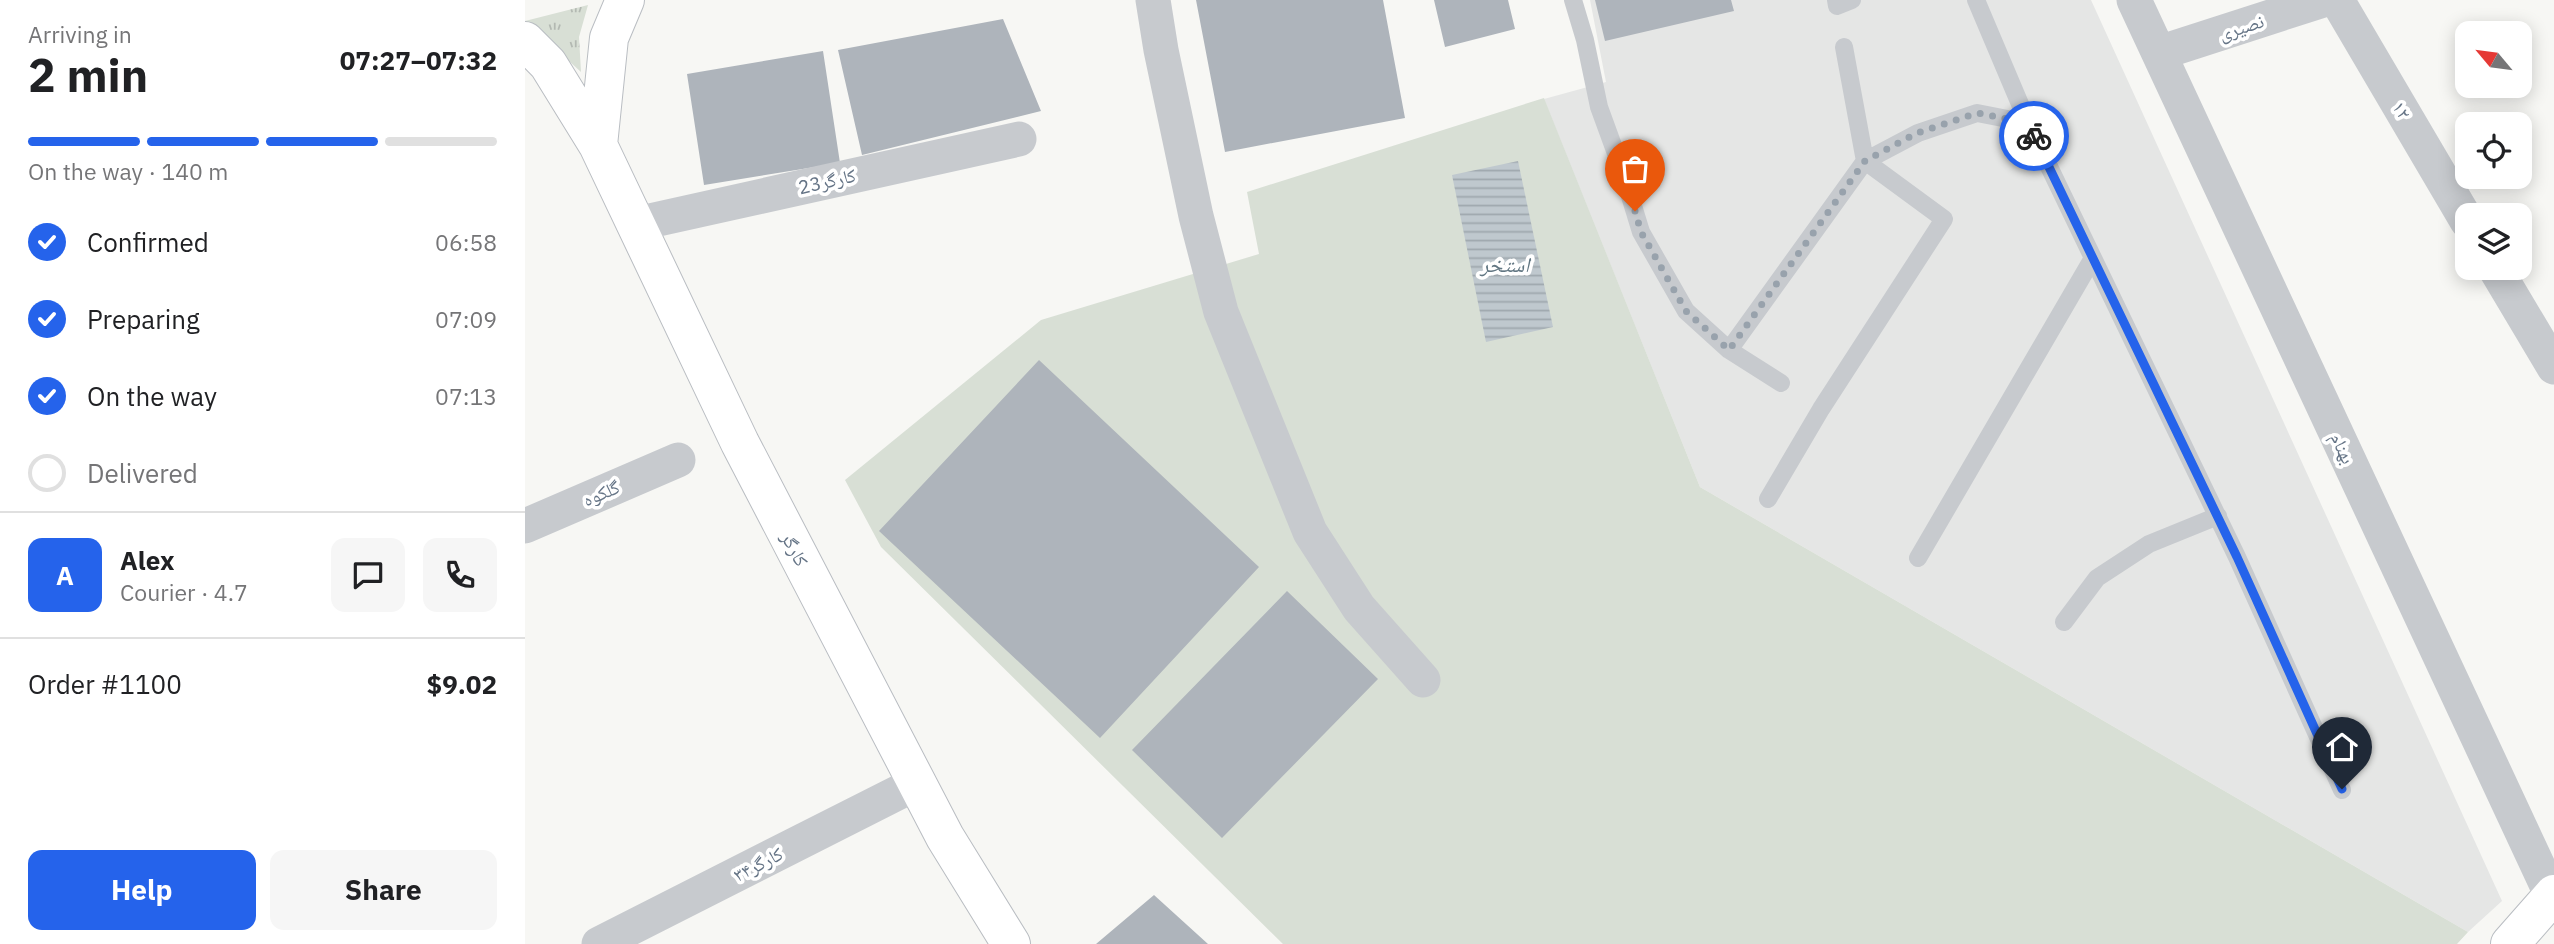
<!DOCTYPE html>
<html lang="en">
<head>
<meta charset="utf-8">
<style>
	body { margin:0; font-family:"IBM Plex Sans","Noto Naskh Arabic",sans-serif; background:#f6f6f6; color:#202124; height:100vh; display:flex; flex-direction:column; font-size:26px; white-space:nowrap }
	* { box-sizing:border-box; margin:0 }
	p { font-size:23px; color:#757577 }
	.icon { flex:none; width:38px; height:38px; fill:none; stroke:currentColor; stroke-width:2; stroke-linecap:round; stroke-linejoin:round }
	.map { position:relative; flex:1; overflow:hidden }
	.sheet { display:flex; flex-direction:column; background:#fff; width:525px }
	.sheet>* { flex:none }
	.needle { width:46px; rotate:299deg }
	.buttons { position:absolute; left:1930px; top:21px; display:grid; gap:14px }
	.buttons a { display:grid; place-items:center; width:77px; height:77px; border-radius:14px; background:#fff; box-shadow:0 4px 18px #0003; font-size:35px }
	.pin { position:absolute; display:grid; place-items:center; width:60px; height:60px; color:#fff; margin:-72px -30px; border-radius:50% 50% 50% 0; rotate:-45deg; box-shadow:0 0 7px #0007 }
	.pin .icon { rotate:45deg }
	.courier { position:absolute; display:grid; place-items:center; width:70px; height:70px; margin:-35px; border:5px solid #2563eb; border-radius:50%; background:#fff; color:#222; box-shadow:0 2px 9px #0007 }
	.overview em { font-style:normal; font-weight:700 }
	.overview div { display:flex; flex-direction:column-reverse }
	.overview { display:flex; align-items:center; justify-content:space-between; height:119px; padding:0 28px }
	h1 { font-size:46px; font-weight:700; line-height:52px }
	.bar { display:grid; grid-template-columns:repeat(4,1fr); gap:10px 7px; align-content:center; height:84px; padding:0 28px }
	.bar i { height:9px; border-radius:5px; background:#e0e0e0 }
	.bar .current { background:#2563eb }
	.bar p { grid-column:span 4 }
	.line { display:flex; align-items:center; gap:18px; padding:0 28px; border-top:2px solid #e0e0e0 }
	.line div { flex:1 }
	.round { display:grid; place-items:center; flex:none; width:74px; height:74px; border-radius:14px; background:#f6f6f6 }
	ol { padding:0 28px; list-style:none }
	li { display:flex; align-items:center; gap:21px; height:77px }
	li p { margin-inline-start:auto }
	li .icon { padding:7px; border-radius:50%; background:#2563eb; color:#fff; stroke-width:4 }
	li:last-child { color:#757577 }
	li i { width:38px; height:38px; border:4px solid #e0e0e0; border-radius:50% }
	.button { display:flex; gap:14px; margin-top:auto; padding:14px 28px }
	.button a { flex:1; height:80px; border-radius:14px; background:#2563eb; color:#fff; font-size:28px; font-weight:700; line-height:80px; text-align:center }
	.button a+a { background:#f6f6f6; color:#202124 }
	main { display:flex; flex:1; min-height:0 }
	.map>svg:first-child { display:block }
	.built { fill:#e5e6e5 }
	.grass { fill:url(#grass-tufts) }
	.pitch { fill:#d8dfd5 }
	.water { fill:url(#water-rules) }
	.building { fill:#aeb4bb }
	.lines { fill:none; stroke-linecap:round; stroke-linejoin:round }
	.secondary-casing { stroke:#b9bdc2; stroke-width:40 }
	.lane { stroke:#c7cace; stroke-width:18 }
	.street { stroke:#c7cace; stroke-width:35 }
	.secondary { stroke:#fff; stroke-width:38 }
	.done { stroke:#98a2ac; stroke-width:7; stroke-dasharray:0 12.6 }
	.route { stroke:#2563eb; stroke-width:9 }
	.labels { text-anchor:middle; stroke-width:7; stroke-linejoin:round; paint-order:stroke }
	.street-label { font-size:19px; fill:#657486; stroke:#fff }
	.water-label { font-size:21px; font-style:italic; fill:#617682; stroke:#fff }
</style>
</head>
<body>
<main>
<section class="sheet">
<div class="overview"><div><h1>2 min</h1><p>Arriving in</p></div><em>07:27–07:32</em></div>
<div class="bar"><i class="current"></i><i class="current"></i><i class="current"></i><i></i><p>On the way · 140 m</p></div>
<ol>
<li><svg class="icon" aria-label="check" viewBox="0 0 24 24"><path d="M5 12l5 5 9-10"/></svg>Confirmed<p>06:58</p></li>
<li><svg class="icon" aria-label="check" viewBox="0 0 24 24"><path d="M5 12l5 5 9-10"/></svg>Preparing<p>07:09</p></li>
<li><svg class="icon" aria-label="check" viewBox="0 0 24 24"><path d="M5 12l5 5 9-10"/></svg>On the way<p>07:13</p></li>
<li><i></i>Delivered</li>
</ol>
<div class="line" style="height:126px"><b class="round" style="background:#2563eb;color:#fff">A</b><div><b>Alex</b><p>Courier · 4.7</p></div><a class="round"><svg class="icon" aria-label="chat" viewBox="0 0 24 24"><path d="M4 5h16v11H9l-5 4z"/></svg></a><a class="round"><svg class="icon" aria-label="phone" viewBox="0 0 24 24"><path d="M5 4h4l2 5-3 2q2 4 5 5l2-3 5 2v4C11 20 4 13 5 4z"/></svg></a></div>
<div class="line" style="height:91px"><div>Order #1100</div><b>$9.02</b></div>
<div class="button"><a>Help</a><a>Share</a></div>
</section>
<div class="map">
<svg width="2029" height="944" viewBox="0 0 2029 944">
	<defs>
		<pattern id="grass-tufts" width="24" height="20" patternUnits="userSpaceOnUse" patternTransform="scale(1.75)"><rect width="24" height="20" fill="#d8dfd5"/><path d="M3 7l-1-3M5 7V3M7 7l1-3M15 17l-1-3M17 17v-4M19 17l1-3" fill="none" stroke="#b3b9b2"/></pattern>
		<pattern id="water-rules" width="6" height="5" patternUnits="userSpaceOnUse" patternTransform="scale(1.75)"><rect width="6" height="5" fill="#bfc8ce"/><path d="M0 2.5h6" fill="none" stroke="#9fa7ad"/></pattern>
	</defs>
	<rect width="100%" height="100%" fill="#f7f7f4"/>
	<path class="built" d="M1065 0H1566L1977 901 1943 932 1175 487 1019 99 1081 82Z"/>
	<path class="grass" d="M63 5 54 37 56 72 0 21Z"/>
	<path class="pitch" d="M1019 98 1175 487 1943 932 1932 944H758L356 547 320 480 516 320 734 254 722 192Z"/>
	<path class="water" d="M993 161 1028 327 961 342 927 175Z"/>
	<path class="building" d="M671 0H858L880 118 700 152Z
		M909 0H983L990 29 920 47Z
		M1070 0H1206L1209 11 1080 41Z
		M478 19 516 111 337 155 313 50Z
		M298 51 315 163 179 185 162 74Z
		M514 360 734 567 575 738 354 531Z
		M762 591 853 679 697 838 607 750Z
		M629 895 683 944H571Z"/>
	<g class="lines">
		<g class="secondary-casing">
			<path id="secondary" d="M0 41 23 64 73 145 215 443 420 837 486 944
				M73 145 84 38 100 0
				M1985 944 2029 894"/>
		</g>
		<path class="lane" d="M1048 0 1060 40 1074 107 1097 170 1116 232 1161 311 1204 350 1256 383
			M1311 0 1312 6 1327 0
			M1451 0 1503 123 1712 557 1817 790
			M1319 47 1340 161 1393 133 1452 113 1503 123
			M1204 350 1340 161 1419 219 1296 409 1243 499
			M1393 558 1568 258
			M1539 622 1572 578 1624 544 1693 516"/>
		<path class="street" d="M628 0 636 50 671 216 696 312 785 532 834 608 898 680
			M1609 0 2027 896
			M1812 0 1942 221
			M1634 53 1798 0
			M111 224 494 139
			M1970 268 2029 367
			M0 526 153 460
			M74 944 392 783"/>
		<use href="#secondary" class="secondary"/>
	</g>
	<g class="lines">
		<path class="done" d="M1110 211 1116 232 1161 311 1204 350 1340 161 1392 133 1452 113 1503 123 1509 136"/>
		<path class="route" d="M1509 136 1712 557 1817 789"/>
	</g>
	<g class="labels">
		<g class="street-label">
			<text transform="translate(1716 27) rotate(-18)" y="7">نصیری</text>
			<text transform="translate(1877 110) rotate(59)" y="7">۱۲</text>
			<text transform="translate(302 181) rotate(-13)" y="7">23کارگر</text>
			<text transform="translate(1818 448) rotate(65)" y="7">بهنام</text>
			<text transform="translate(76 493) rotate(-23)" y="7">گلکوه</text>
			<text transform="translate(270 549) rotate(62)" y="7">کارگر</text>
			<text transform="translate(233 864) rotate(-27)" y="7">کارگر۳۴</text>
		</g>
		<g class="water-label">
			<text x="980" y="272">استخر</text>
		</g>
	</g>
</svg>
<div class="buttons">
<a><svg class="needle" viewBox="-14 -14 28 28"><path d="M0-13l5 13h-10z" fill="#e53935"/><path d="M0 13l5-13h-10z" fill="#757577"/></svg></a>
<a><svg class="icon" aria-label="locate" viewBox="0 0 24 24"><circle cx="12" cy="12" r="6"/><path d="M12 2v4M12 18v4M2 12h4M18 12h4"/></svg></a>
<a><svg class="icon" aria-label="layers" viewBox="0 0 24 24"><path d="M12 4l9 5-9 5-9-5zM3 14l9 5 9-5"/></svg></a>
</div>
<div class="pin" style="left:1110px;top:211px;background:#ea580c"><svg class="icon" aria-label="bag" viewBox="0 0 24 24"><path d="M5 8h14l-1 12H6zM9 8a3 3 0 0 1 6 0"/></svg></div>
<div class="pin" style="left:1817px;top:789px;background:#1f2937"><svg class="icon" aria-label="home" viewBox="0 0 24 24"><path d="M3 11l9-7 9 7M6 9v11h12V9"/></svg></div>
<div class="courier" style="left:1509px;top:136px"><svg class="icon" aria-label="bike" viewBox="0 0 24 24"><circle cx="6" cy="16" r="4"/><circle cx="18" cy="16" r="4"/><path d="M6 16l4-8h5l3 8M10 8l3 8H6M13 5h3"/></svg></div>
</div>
</main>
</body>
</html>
